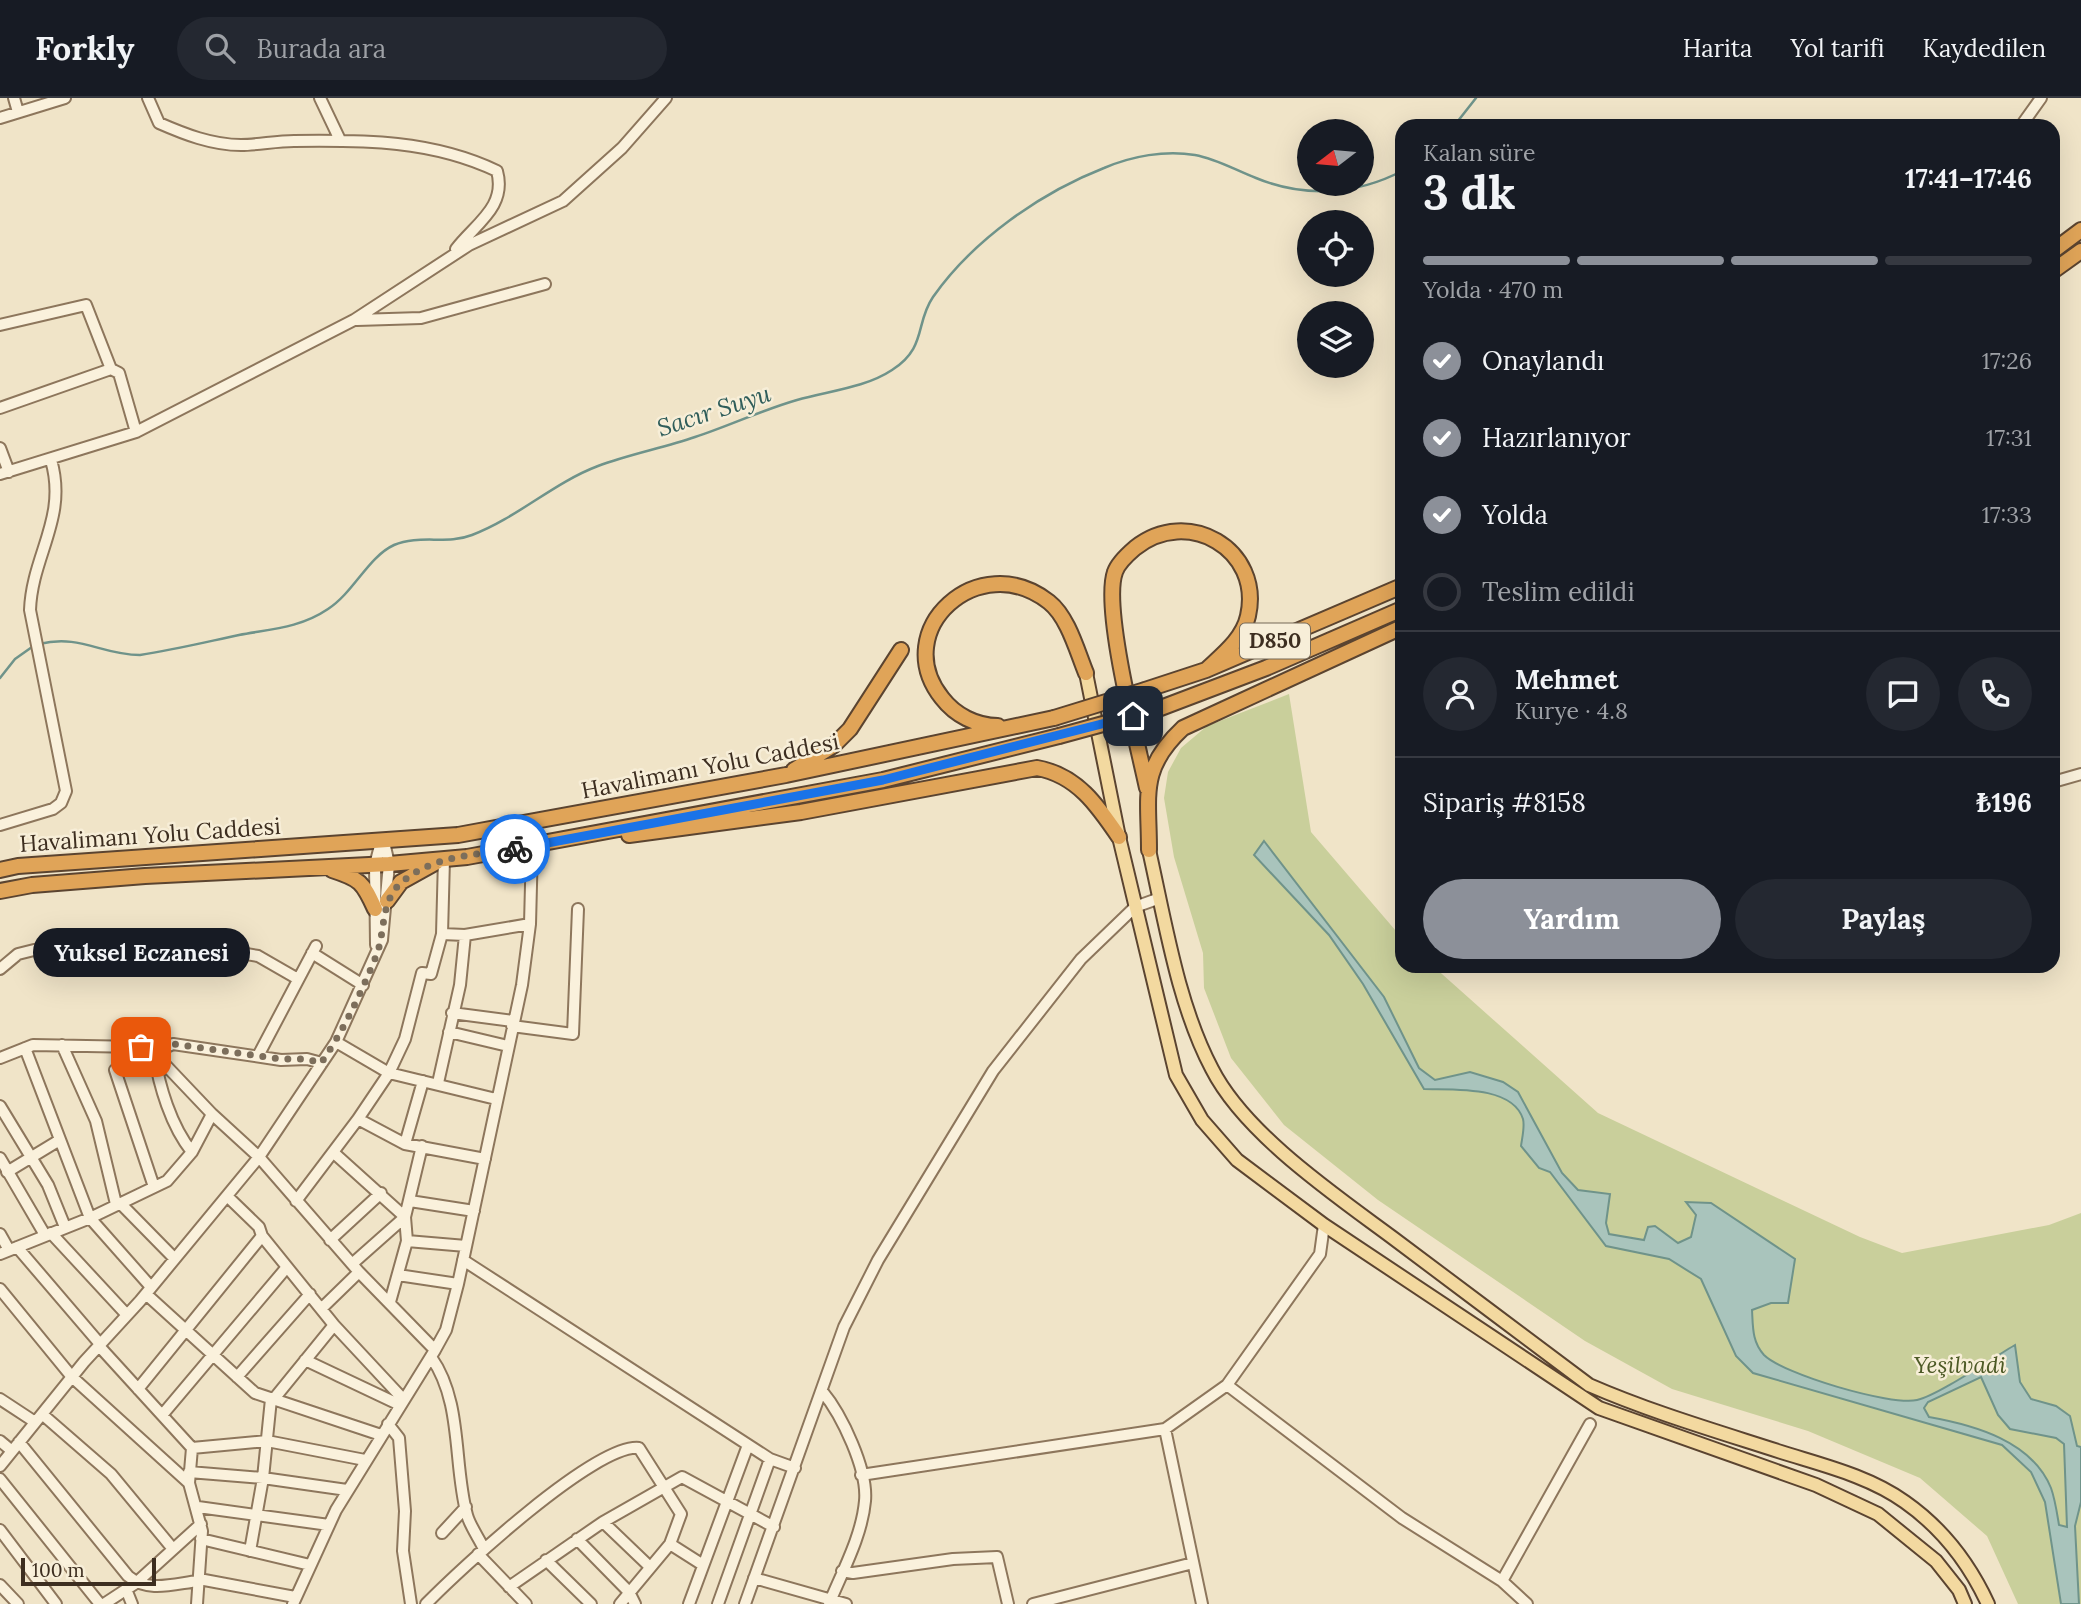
<!DOCTYPE html>
<html lang="tr">
<head>
<meta charset="utf-8">
<style>
	body { margin:0; font-family:Lora,serif; background:#242831; color:#f1f3f6; height:100vh; display:flex; flex-direction:column; font-size:26px; white-space:nowrap }
	* { box-sizing:border-box; margin:0 }
	p { font-size:23px; color:#9ea1a6 }
	.icon { flex:none; width:38px; height:38px; fill:none; stroke:currentColor; stroke-width:2; stroke-linecap:round; stroke-linejoin:round }
	.map { position:relative; flex:1; overflow:hidden }
	.panel { position:absolute; left:1395px; top:21px; width:665px; height:854px; display:flex; flex-direction:column; background:#171b24; border-radius:21px; box-shadow:0 7px 28px #0002 }
	.panel>* { flex:none }
	.needle { width:46px; rotate:254deg }
	.fabs { position:absolute; left:1297px; top:21px; display:grid; gap:14px }
	.fabs a { display:grid; place-items:center; width:77px; height:77px; border-radius:50%; background:#171b24; box-shadow:0 7px 28px #0002; font-size:35px }
	.scale { position:absolute; left:21px; bottom:18px; width:135px; box-sizing:border-box; padding-left:7px; border:4px solid #3d2e20; border-top:0; font-size:19px; line-height:24px; white-space:nowrap; color:#3d2e20; -webkit-text-stroke:5px #f7eed8; paint-order:stroke }
	.pin { position:absolute; display:grid; place-items:center; width:60px; height:60px; color:#fff; margin:-30px; border-radius:14px; box-shadow:0 4px 10px #0006 }
	.courier { position:absolute; display:grid; place-items:center; width:70px; height:70px; margin:-35px; border:5px solid #1a73e8; border-radius:50%; background:#fff; color:#222; box-shadow:0 2px 9px #0007 }
	.bubble { position:absolute; height:49px; border-radius:24px; background:#171b24; box-shadow:0 7px 28px #0002; font-size:23px; font-weight:700; line-height:49px; text-align:center }
	.head em { font-style:normal; font-weight:700 }
	.head div { display:flex; flex-direction:column-reverse }
	.head { display:flex; align-items:center; justify-content:space-between; height:119px; padding:0 28px }
	h1 { font-size:46px; font-weight:700; line-height:52px }
	.bar { display:grid; grid-template-columns:repeat(4,1fr); gap:10px 7px; align-content:center; height:84px; padding:0 28px }
	.bar i { height:9px; border-radius:5px; background:#363941 }
	.bar .active { background:#8c9099 }
	.bar p { grid-column:span 4 }
	.line { display:flex; align-items:center; gap:18px; padding:0 28px; border-top:2px solid #363941 }
	.line div { flex:1 }
	.round { display:grid; place-items:center; flex:none; width:74px; height:74px; border-radius:37px; background:#242831 }
	ol { padding:0 28px; list-style:none }
	li { display:flex; align-items:center; gap:21px; height:77px }
	li p { margin-inline-start:auto }
	li .icon { padding:7px; border-radius:50%; background:#8c9099; color:#fff; stroke-width:4 }
	li:last-child { color:#9ea1a6 }
	li i { width:38px; height:38px; border:4px solid #363941; border-radius:50% }
	.action { display:flex; gap:14px; margin-top:auto; padding:14px 28px }
	.action a { flex:1; height:80px; border-radius:42px; background:#8c9099; color:#fff; font-size:28px; font-weight:700; line-height:80px; text-align:center }
	.action a+a { background:#242831; color:#f1f3f6 }
	header { display:flex; align-items:center; gap:42px; box-sizing:border-box; height:98px; padding:0 35px; background:#171b24; border-bottom:2px solid #363941 }
	header strong { font-size:33px }
	nav { display:flex; gap:38px; margin-inline-start:auto; font-size:24px }
	.search { width:490px; height:63px; background:#242831; display:flex; align-items:center; gap:18px; box-sizing:border-box; padding:0 24px; border-radius:38px; color:#9ea1a6; font-size:26px }
	.map>svg:first-child { display:block }
	.green { fill:#c9cf9b }
	.water { fill:#a9c4bc; stroke:#6f938a; stroke-width:2; fill-rule:evenodd }
	.lines { fill:none; stroke-linecap:round; stroke-linejoin:round }
	.stream { stroke:#6f938a; stroke-width:2.5 }
	.minor-casing { stroke:#8d765c; stroke-width:14 }
	.major-casing { stroke:#5b4430; stroke-width:16 }
	.highway-casing { stroke:#5b4430; stroke-width:18 }
	.minor { stroke:#faf1dc; stroke-width:10 }
	.major { stroke:#f3d9a0; stroke-width:12 }
	.highway { stroke:#e0a458; stroke-width:14 }
	.highway-bridge-casing { stroke:#5b4430; stroke-width:18; stroke-linecap:butt }
	.highway-bridge { stroke:#e0a458; stroke-width:14 }
	.done { stroke:#7c6e5b; stroke-width:7; stroke-dasharray:0 12.6 }
	.route { stroke:#1a73e8; stroke-width:9 }
	.labels { text-anchor:middle; stroke-width:5; stroke-linejoin:round; paint-order:stroke }
	.shield { fill:#f7eed8; stroke:#756857; stroke-width:2 }
	.shield-label { font-size:21px; font-weight:bold; fill:#3d2e20 }
	.street-label { font-size:23px; fill:#3d2e20; stroke:#f7eed8 }
	.park-label { font-size:23px; font-style:italic; fill:#4d5a26; stroke:#f7eed8 }
	.water-label { font-size:24px; font-style:italic; fill:#2f5d5a; stroke:#f7eed8 }
</style>
</head>
<body>
<header>
<strong>Forkly</strong>
<div class="search"><svg class="icon" aria-label="search" viewBox="0 0 24 24"><circle cx="10" cy="10" r="6"/><path d="M15 15l6 6"/></svg>Burada ara</div>
<nav><a>Harita</a><a>Yol tarifi</a><a>Kaydedilen</a></nav>
</header>
<div class="map">
<svg width="2081" height="1506" viewBox="0 0 2081 1506">
	<rect width="100%" height="100%" fill="#f0e4c8"/>
	<path class="green" d="M1289 596 1311 734 1402 840V868H1433L1598 1015 1860 1139 1902 1155 2049 1127 2081 1115V1506H2018L1987 1438 1920 1380 1808 1333 1672 1291 1585 1243 1378 1102 1284 1027 1231 960 1204 890 1203 855 1174 759 1164 700 1168 674 1181 650 1207 628Z"/>
	<path class="water" d="M1264 743 1384 899 1419 970 1435 982 1470 974 1503 984 1518 994 1562 1075 1578 1092 1610 1096 1606 1125 1609 1136 1644 1142 1648 1129 1655 1128 1678 1145 1691 1139 1696 1117 1686 1104 1711 1105 1795 1161 1788 1205H1771L1752 1212C1753 1229 1752 1244 1764 1257 1783 1276 1890 1308 1917 1302 1937 1298 1994 1259 2015 1247L2020 1284 2031 1301 2056 1308 2070 1318 2077 1348 2081 1349V1404L2075 1428 2079 1506H2061L2045 1404 2031 1374 2002 1347 1753 1275 1736 1258 1701 1181 1669 1161 1606 1148 1550 1074 1539 1070 1521 1048C1522 1040 1525 1029 1523 1021 1512 987 1452 992 1424 991L1363 886 1329 837 1254 757ZM1981 1279 1998 1317 2010 1331 2056 1340 2064 1346 2067 1429 2059 1427C2057 1415 2055 1401 2051 1390 2032 1343 1974 1327 1929 1319L1924 1310 1928 1304Z"/>
	<g class="lines">
		<path class="stream" d="M1454 28 1476 0
			M39 546C81 536 101 557 140 557 173 552 206 544 239 537 271 531 300 530 328 511 354 494 368 459 394 447 419 436 447 447 472 437 517 420 553 385 598 368 630 356 663 350 695 339 729 328 762 312 797 302 828 293 865 290 892 272 927 250 915 225 933 199 973 142 1040 95 1104 70 1132 58 1165 52 1195 57 1217 61 1235 72 1256 80 1304 100 1356 97 1402 73
			M0 580 15 561 32 549"/>
		<g class="minor-casing">
			<path id="minor" d="M14 0 18 14
				M148 0 159 25C184 36 212 47 241 47 258 47 276 43 294 43 364 42 432 42 497 73 507 109 475 126 456 151
				M320 0 340 42
				M0 20 65 0
				M2021 28 2041 0
				M357 222 421 220 545 186
				M0 227 86 207 111 271 119 275 136 334
				M0 310 111 271
				M0 350 9 374
				M0 376 136 334 354 222 469 147 563 103 622 50 666 0
				M2053 684 2081 676
				M0 727 53 711 61 705 66 693 30 512C32 457 68 420 51 362
				M444 761 442 836 465 837 530 826
				M442 836 431 876 422 875 405 941 389 975 496 1001
				M376 847 375 767 381 744
				M312 855 363 887
				M0 871 18 856 34 852 48 851 84 867 109 866 164 846 183 845 258 858 298 881
				M452 915 513 923
				M512 928 573 936 578 811
				M449 934 508 948
				M336 944 389 975 358 1021 405 1046 485 1061
				M62 947 96 1023 116 1106
				M25 950 90 1120 151 1189
				M154 955C159 988 171 1028 192 1054
				M258 958 316 848
				M0 960 33 947 140 949 154 955 212 1016 259 1059 359 1174 435 1252
				M438 985 460 887 465 837
				M0 1008 48 1087 65 1129
				M405 1046 423 983
				M334 1055 405 1119 352 1166
				M0 1060 45 1137
				M7 1074 58 1043
				M154 1089 115 972 173 946 281 962 307 961 322 965
				M227 1098 259 1129 262 1138 334 1227 403 1301
				M296 1103 358 1021
				M410 1103 474 1113
				M120 1105 174 1160
				M51 1135 127 1217
				M0 1136 9 1152
				M330 1142 381 1095
				M407 1143 466 1148
				M17 1149 100 1246
				M0 1156 90 1120 167 1083 192 1054 212 1016
				M463 1162 770 1361 795 1370
				M398 1177 458 1186
				M0 1191 72 1279 189 1385
				M146 1196 255 1295 381 1337
				M390 1204 407 1143 405 1119 422 1048
				M322 1210 359 1174
				M99 1248 192 1350 189 1385 202 1433 197 1506
				M431 1259C463 1304 453 1366 467 1417 470 1428 479 1440 484 1451
				M305 1262 400 1307
				M237 1279 310 1196
				M1227 1287 1402 1420 1502 1483 1590 1326
				M138 1291 262 1138
				M822 1293C842 1317 868 1372 865 1403 862 1438 842 1474 829 1506
				M0 1301 35 1324
				M273 1302 334 1227
				M42 1316 111 1376 173 1451
				M163 1316 287 1169
				M388 1326 399 1340 405 1413 403 1453 411 1506
				M1165 1331 1227 1287 1320 1156 1324 1127
				M0 1343 12 1353
				M19 1344 128 1478C148 1495 173 1486 198 1483
				M192 1350 267 1343 365 1362
				M0 1368 84 1264 140 1203 259 1059 336 944 382 842 389 766 384 744
				M189 1374 263 1380 347 1392
				M861 1377 1165 1331 1202 1506
				M0 1381 100 1506
				M198 1409 329 1427
				M603 1424 649 1468
				M0 1432 56 1506
				M442 1435 466 1409
				M201 1441 310 1467
				M577 1441 629 1494 635 1506
				M250 1453 263 1380 271 1301
				M478 1456 526 1506
				M546 1462 591 1506
				M842 1473 853 1475 953 1461 997 1459 1008 1506
				M754 1480 846 1506
				M199 1481 295 1499
				M1502 1483 1527 1506
				M0 1487 18 1506
				M509 1489 603 1424 682 1379 774 1429
				M126 1491 132 1506
				M104 1506 136 1485 201 1426
				M293 1506 336 1412 435 1252 446 1232 458 1186 522 887 530 826 532 748
				M426 1506C459 1472 596 1345 639 1350L681 1416 670 1446 703 1467
				M620 1506 670 1446
				M689 1506 748 1347
				M718 1506 770 1361
				M745 1506 844 1229 878 1162 993 973 1081 861 1135 809 1160 800
				M1033 1506 1193 1465"/>
		</g>
		<g class="major-casing">
			<path id="major" d="M1086 575 1119 739 1176 977 1202 1022 1237 1062 1324 1127 1599 1310 1816 1387 1878 1416 1936 1463 1959 1492 1965 1506
				M1149 752C1165 823 1178 907 1212 971 1245 1036 1335 1097 1393 1140 1458 1189 1524 1238 1589 1287 1651 1314 1716 1333 1781 1354 1822 1367 1869 1378 1905 1404 1942 1430 1969 1465 1988 1506"/>
		</g>
		<g class="highway-casing">
			<path id="highway" d="M2053 153 2081 132
				M2053 173 2081 153
				M1145 592 1206 572 1402 488
				M1158 611 1266 570 1402 511
				M998 628C976 628 955 617 942 600 888 532 979 449 1049 504 1068 519 1077 553 1086 575
				M794 672 834 647 850 631 901 552
				M1147 690C1138 647 1102 510 1115 474 1118 465 1128 456 1135 450 1187 408 1263 451 1248 518 1243 541 1222 557 1206 572
				M629 737 801 714 1037 670C1077 677 1098 708 1119 739
				M1149 752C1149 697 1139 671 1183 630L1402 529
				M0 772 18 768 458 737 786 677 1054 620
				M332 772C360 781 363 784 375 811
				M0 793 32 787 145 778 389 766 467 759 883 682 1059 638
				M387 803 401 784 437 764"/>
		</g>
		<use href="#minor" class="minor"/>
		<use href="#major" class="major"/>
		<use href="#highway" class="highway"/>
		<g class="highway-bridge-casing">
			<path id="highway-bridge" d="M1054 620 1145 592
				M1059 638 1158 611"/>
		</g>
		<use href="#highway-bridge" class="highway-bridge"/>
	</g>
	<g class="lines">
		<path class="done" d="M141 949 154 955 173 946 281 961H307L321 965C344 932 362 893 377 856 385 833 381 803 400 786 431 757 476 757 515 751"/>
		<path class="route" d="M515 751 883 682 1133 618"/>
	</g>
	<g class="labels">
		<rect class="shield" x="1240" y="525.5" width="70" height="35" rx="5"/>
		<g class="shield-label">
			<text x="1275" y="550">D850</text>
		</g>
		<g class="street-label">
			<text transform="translate(710 668) rotate(-11)" y="8">Havalimanı Yolu Caddesi</text>
			<text transform="translate(150 737) rotate(-4)" y="8">Havalimanı Yolu Caddesi</text>
		</g>
		<g class="park-label">
			<text x="1960" y="1275">Yeşilvadi</text>
		</g>
		<g class="water-label">
			<text transform="translate(714 313) rotate(-18)" y="8">Sacır Suyu</text>
		</g>
	</g>
</svg>
<div class="fabs">
<a><svg class="needle" viewBox="-14 -14 28 28"><path d="M0-13l5 13h-10z" fill="#e53935"/><path d="M0 13l5-13h-10z" fill="#9ea1a6"/></svg></a>
<a><svg class="icon" aria-label="locate" viewBox="0 0 24 24"><circle cx="12" cy="12" r="6"/><path d="M12 2v4M12 18v4M2 12h4M18 12h4"/></svg></a>
<a><svg class="icon" aria-label="layers" viewBox="0 0 24 24"><path d="M12 4l9 5-9 5-9-5zM3 14l9 5 9-5"/></svg></a>
</div>
<div class="scale">100 m</div>
<div class="pin" style="left:141px;top:949px;background:#ea580c"><svg class="icon" aria-label="bag" viewBox="0 0 24 24"><path d="M5 8h14l-1 12H6zM9 8a3 3 0 0 1 6 0"/></svg></div>
<div class="pin" style="left:1133px;top:618px;background:#1f2937"><svg class="icon" aria-label="home" viewBox="0 0 24 24"><path d="M3 11l9-7 9 7M6 9v11h12V9"/></svg></div>
<div class="courier" style="left:515px;top:751px"><svg class="icon" aria-label="bike" viewBox="0 0 24 24"><circle cx="6" cy="16" r="4"/><circle cx="18" cy="16" r="4"/><path d="M6 16l4-8h5l3 8M10 8l3 8H6M13 5h3"/></svg></div>
<div class="bubble" style="left:33px;top:830px;width:217px">Yuksel Eczanesi</div>
<section class="panel">
<div class="head"><div><h1>3 dk</h1><p>Kalan süre</p></div><em>17:41–17:46</em></div>
<div class="bar"><i class="active"></i><i class="active"></i><i class="active"></i><i></i><p>Yolda · 470 m</p></div>
<ol>
<li><svg class="icon" aria-label="check" viewBox="0 0 24 24"><path d="M5 12l5 5 9-10"/></svg>Onaylandı<p>17:26</p></li>
<li><svg class="icon" aria-label="check" viewBox="0 0 24 24"><path d="M5 12l5 5 9-10"/></svg>Hazırlanıyor<p>17:31</p></li>
<li><svg class="icon" aria-label="check" viewBox="0 0 24 24"><path d="M5 12l5 5 9-10"/></svg>Yolda<p>17:33</p></li>
<li><i></i>Teslim edildi</li>
</ol>
<div class="line" style="height:126px"><a class="round"><svg class="icon" aria-label="person" viewBox="0 0 24 24"><circle cx="12" cy="8" r="4"/><path d="M4 21q1-7 8-7t8 7"/></svg></a><div><b>Mehmet</b><p>Kurye · 4.8</p></div><a class="round"><svg class="icon" aria-label="chat" viewBox="0 0 24 24"><path d="M4 5h16v11H9l-5 4z"/></svg></a><a class="round"><svg class="icon" aria-label="phone" viewBox="0 0 24 24"><path d="M5 4h4l2 5-3 2q2 4 5 5l2-3 5 2v4C11 20 4 13 5 4z"/></svg></a></div>
<div class="line" style="height:91px"><div>Sipariş #8158</div><b>₺196</b></div>
<div class="action"><a>Yardım</a><a>Paylaş</a></div>
</section>
</div>
</body>
</html>
